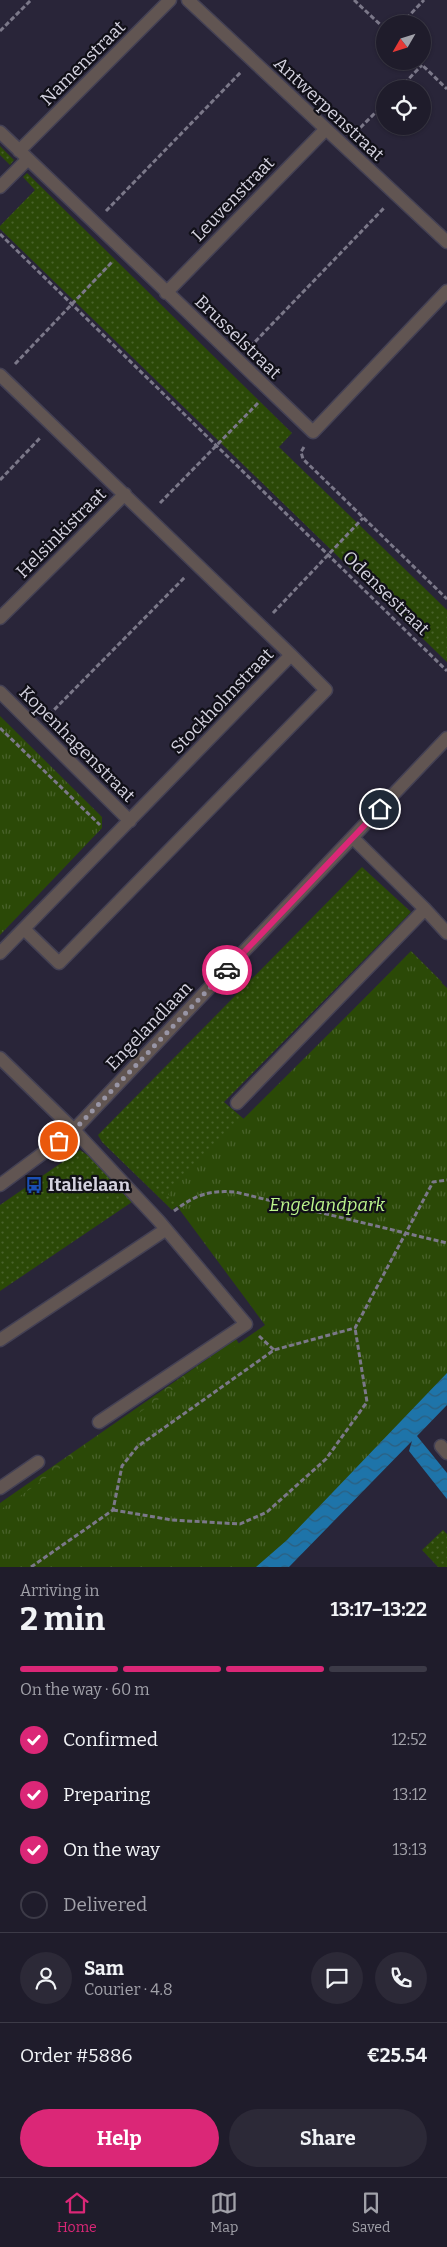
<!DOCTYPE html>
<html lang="en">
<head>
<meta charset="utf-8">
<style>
	body { margin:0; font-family:Bitter,serif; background:#2c2937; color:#f1f3f6; height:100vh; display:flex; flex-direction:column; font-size:19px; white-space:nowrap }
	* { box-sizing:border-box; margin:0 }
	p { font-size:16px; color:#a1a1a9 }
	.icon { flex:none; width:28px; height:28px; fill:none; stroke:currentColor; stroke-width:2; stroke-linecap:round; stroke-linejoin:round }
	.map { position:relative; height:1567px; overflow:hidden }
	.drawer { display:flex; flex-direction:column; background:#1f1c2b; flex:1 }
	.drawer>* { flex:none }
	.needle { width:32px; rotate:231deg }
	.controls { position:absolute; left:376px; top:15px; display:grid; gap:10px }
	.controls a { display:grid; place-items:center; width:55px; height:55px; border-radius:50%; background:#1f1c2b; box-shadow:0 1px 4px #0004,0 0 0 1px #3c3a47; font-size:25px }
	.pin { position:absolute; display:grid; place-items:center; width:42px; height:42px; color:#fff; margin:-21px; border:2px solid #fff; border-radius:50%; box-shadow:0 1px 5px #0007 }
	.courier { position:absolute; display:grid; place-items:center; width:50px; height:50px; margin:-25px; border:4px solid #db2777; border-radius:50%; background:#fff; color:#222; box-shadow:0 1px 6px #0007 }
	.summary em { font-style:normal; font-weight:700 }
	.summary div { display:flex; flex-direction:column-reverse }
	.summary { display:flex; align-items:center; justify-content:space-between; height:85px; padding:0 20px }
	h1 { font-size:32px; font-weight:700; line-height:38px }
	.bar { display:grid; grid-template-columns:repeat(4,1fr); gap:8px 5px; align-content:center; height:60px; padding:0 20px }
	.bar i { height:6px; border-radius:4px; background:#3c3a47 }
	.bar .on { background:#db2777 }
	.bar p { grid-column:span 4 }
	.line { display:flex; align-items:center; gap:12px; padding:0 20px; border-top:1px solid #3c3a47 }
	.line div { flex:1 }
	.round { display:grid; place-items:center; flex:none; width:52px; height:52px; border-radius:26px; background:#2c2937 }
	ol { padding:0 20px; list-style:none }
	li { display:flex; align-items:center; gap:15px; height:55px }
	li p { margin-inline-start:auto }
	li .icon { padding:5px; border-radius:50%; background:#db2777; color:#fff; stroke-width:4 }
	li:last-child { color:#a1a1a9 }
	li i { width:28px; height:28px; border:2px solid #3c3a47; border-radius:50% }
	.action { display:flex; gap:10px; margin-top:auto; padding:10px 20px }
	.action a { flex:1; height:58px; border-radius:30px; background:#db2777; color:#fff; font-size:20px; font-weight:700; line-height:58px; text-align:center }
	.action a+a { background:#2c2937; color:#f1f3f6 }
	.menu { display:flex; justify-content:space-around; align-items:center; height:70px; border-top:1px solid #3c3a47; background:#1f1c2b; font-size:14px; color:#a1a1a9 }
	.menu a { display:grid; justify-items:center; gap:2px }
	.menu .on { color:#db2777 }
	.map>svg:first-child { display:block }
	.grass { fill:url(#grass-dots) }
	.forest { fill:url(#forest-crowns) }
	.park { fill:url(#park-tufts) }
	.water { fill:url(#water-waves) }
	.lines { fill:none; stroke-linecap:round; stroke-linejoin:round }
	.minor-casing { stroke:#444154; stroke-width:15 }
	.path { stroke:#7b7889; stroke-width:3; stroke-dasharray:5 2.5; stroke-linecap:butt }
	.minor { stroke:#615552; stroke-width:12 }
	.done { stroke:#9895a5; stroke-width:5; stroke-dasharray:0 9 }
	.route { stroke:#db2777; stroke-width:6 }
	.labels { text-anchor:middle; stroke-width:4.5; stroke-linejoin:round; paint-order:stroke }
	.street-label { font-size:18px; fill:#d4d2df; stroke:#111018 }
	.poi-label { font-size:18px; font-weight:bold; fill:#d4d2df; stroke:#111018; text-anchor:start }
	.park-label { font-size:18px; font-style:italic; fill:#bdf68e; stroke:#111018 }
</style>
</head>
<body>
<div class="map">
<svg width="447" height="1567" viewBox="0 0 447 1567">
	<defs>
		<pattern id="grass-dots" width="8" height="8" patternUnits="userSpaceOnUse" patternTransform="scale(1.25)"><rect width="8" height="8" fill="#2b4907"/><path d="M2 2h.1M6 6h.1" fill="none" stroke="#49622b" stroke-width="1.8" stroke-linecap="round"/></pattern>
		<pattern id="forest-crowns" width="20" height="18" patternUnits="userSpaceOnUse" patternTransform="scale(1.25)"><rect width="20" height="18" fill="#2b4907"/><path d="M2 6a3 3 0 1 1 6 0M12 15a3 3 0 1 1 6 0" fill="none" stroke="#49622b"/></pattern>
		<pattern id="park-tufts" width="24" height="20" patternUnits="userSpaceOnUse" patternTransform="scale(1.25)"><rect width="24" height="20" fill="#2b4907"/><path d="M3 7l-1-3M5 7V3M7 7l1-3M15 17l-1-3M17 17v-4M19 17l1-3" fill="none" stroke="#49622b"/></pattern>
		<pattern id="water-waves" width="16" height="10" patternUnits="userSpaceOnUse" patternTransform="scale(1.25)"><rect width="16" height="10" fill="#1e74a9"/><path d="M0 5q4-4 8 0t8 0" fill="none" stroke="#2c5f80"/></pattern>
	</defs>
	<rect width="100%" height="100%" fill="#292539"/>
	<path class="grass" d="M0 146 14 160 10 165 0 155Z
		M27 173 292 433 279 447 447 610V662L0 229V226L35 190 23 177Z
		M362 867 411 912 224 1102 245 1120 411 951 442 982 389 1039 172 1210 102 1142 98 1135Z
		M80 1150 96 1161 135 1200 0 1291V1205Z
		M443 1530 447 1534V1567H438L422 1550Z"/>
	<path class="forest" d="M236 1339 246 1355 0 1527V1503Z"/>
	<path class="park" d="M0 716 102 817V828L0 935Z
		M410 953 447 988V1401L284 1567H0V1510L265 1325 168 1194Z"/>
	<path class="water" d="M447 1373V1405L417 1436 447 1473V1499L409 1451 412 1441 289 1567H256L287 1540Z"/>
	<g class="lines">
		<g class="minor-casing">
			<path id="minor" d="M188 0 447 242
				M0 132 313 432 447 291
				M19 151 170 0
				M0 187 28 159
				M166 293 325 130
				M0 375 291 655 0 953
				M0 618 125 494
				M0 692 130 821
				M353 838 425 909 447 933
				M24 929 59 963 326 690 291 655
				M0 1058 74 1130 159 1221 246 1324 99 1422
				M237 1103 425 909
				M0 1185 74 1130 447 738
				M0 1340 165 1230
				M441 1446 447 1453
				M0 1488 38 1462"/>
		</g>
		<path class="path" d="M354 0 385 29
			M401 24 424 0
			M0 31 31 0
			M418 61 447 89
			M399 89 422 65
			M355 133 385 103
			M106 211 241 72
			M0 234 447 671
			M250 347 384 208
			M15 364 112 262
			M304 447 301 452 303 459 447 599
			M0 480 40 438
			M160 503 259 402
			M273 613 363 518
			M49 715 185 577
			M0 728 100 825
			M174 1211C195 1195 209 1190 235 1192L447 1243
			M259 1336 274 1350
			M113 1510 172 1520 240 1524 267 1512 326 1459 367 1402 355 1328
			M31 1567 113 1510 122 1466 137 1447 274 1350 355 1328 433 1182 447 1180"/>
		<use href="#minor" class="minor"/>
	</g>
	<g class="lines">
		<path class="done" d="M59 1141 74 1130 227 970"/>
		<path class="route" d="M227 970 380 809"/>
	</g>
	<defs>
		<g id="bus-bare" transform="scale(1.35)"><path d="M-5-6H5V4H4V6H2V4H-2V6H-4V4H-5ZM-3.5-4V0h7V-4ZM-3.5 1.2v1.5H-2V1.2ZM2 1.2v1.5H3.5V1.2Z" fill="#1a4fb4" stroke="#111018" stroke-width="2.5" paint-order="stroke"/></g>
	</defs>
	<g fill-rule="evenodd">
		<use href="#bus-bare" x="34" y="1185"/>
	</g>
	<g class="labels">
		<g class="street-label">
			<text transform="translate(83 63) rotate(-45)" y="6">Namenstraat</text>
			<text transform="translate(329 109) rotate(43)" y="6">Antwerpenstraat</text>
			<text transform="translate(233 199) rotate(-46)" y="6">Leuvenstraat</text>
			<text transform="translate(238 337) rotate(44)" y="6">Brusselstraat</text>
			<text transform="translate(61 533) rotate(-45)" y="6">Helsinkistraat</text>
			<text transform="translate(386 593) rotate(44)" y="6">Odensestraat</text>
			<text transform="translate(222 701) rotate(-46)" y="6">Stockholmstraat</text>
			<text transform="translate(77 744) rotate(45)" y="6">Kopenhagenstraat</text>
			<text transform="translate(149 1026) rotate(-46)" y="6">Engelandlaan</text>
		</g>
		<g class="poi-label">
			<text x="48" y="1191">Italielaan</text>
		</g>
		<g class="park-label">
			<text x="327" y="1211">Engelandpark</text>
		</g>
	</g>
</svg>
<div class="controls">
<a><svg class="needle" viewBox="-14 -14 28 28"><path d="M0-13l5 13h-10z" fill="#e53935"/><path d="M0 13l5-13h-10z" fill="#a1a1a9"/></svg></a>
<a><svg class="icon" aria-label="locate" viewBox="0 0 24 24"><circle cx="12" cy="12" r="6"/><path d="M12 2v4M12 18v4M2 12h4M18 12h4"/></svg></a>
</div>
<div class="pin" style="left:59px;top:1141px;background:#ea580c"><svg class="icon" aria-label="bag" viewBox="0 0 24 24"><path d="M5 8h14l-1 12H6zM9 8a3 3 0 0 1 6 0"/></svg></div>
<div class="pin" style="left:380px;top:809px;background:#1f2937"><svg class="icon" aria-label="home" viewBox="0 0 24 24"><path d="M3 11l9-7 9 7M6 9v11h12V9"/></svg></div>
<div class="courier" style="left:227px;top:970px"><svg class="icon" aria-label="car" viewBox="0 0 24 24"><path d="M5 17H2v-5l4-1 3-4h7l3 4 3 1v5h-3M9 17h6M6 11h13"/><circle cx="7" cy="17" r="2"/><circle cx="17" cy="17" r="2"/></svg></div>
</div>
<section class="drawer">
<div class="summary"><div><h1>2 min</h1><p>Arriving in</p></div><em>13:17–13:22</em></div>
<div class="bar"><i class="on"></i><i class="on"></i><i class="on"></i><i></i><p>On the way · 60 m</p></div>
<ol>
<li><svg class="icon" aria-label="check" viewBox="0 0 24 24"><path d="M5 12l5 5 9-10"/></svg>Confirmed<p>12:52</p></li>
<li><svg class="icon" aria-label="check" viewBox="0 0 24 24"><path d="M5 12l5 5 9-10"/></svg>Preparing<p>13:12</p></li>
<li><svg class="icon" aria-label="check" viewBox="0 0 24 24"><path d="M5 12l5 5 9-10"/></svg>On the way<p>13:13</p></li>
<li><i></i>Delivered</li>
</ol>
<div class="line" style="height:90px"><a class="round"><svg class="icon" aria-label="person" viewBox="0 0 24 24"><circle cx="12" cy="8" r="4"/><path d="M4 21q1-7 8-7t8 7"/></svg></a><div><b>Sam</b><p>Courier · 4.8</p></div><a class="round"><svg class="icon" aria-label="chat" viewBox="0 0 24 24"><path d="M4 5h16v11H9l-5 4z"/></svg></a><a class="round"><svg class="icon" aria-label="phone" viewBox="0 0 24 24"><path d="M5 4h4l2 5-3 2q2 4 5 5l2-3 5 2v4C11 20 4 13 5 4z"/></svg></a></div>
<div class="line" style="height:65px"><div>Order #5886</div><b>€25.54</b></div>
<div class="action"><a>Help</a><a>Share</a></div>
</section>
<nav class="menu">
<a class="on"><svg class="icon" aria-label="home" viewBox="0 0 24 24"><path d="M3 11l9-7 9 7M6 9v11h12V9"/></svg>Home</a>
<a><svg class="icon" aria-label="map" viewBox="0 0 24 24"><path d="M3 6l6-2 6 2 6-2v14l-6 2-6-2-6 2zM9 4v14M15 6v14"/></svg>Map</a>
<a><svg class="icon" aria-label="saved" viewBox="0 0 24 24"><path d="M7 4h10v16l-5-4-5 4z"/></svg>Saved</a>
</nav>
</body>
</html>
